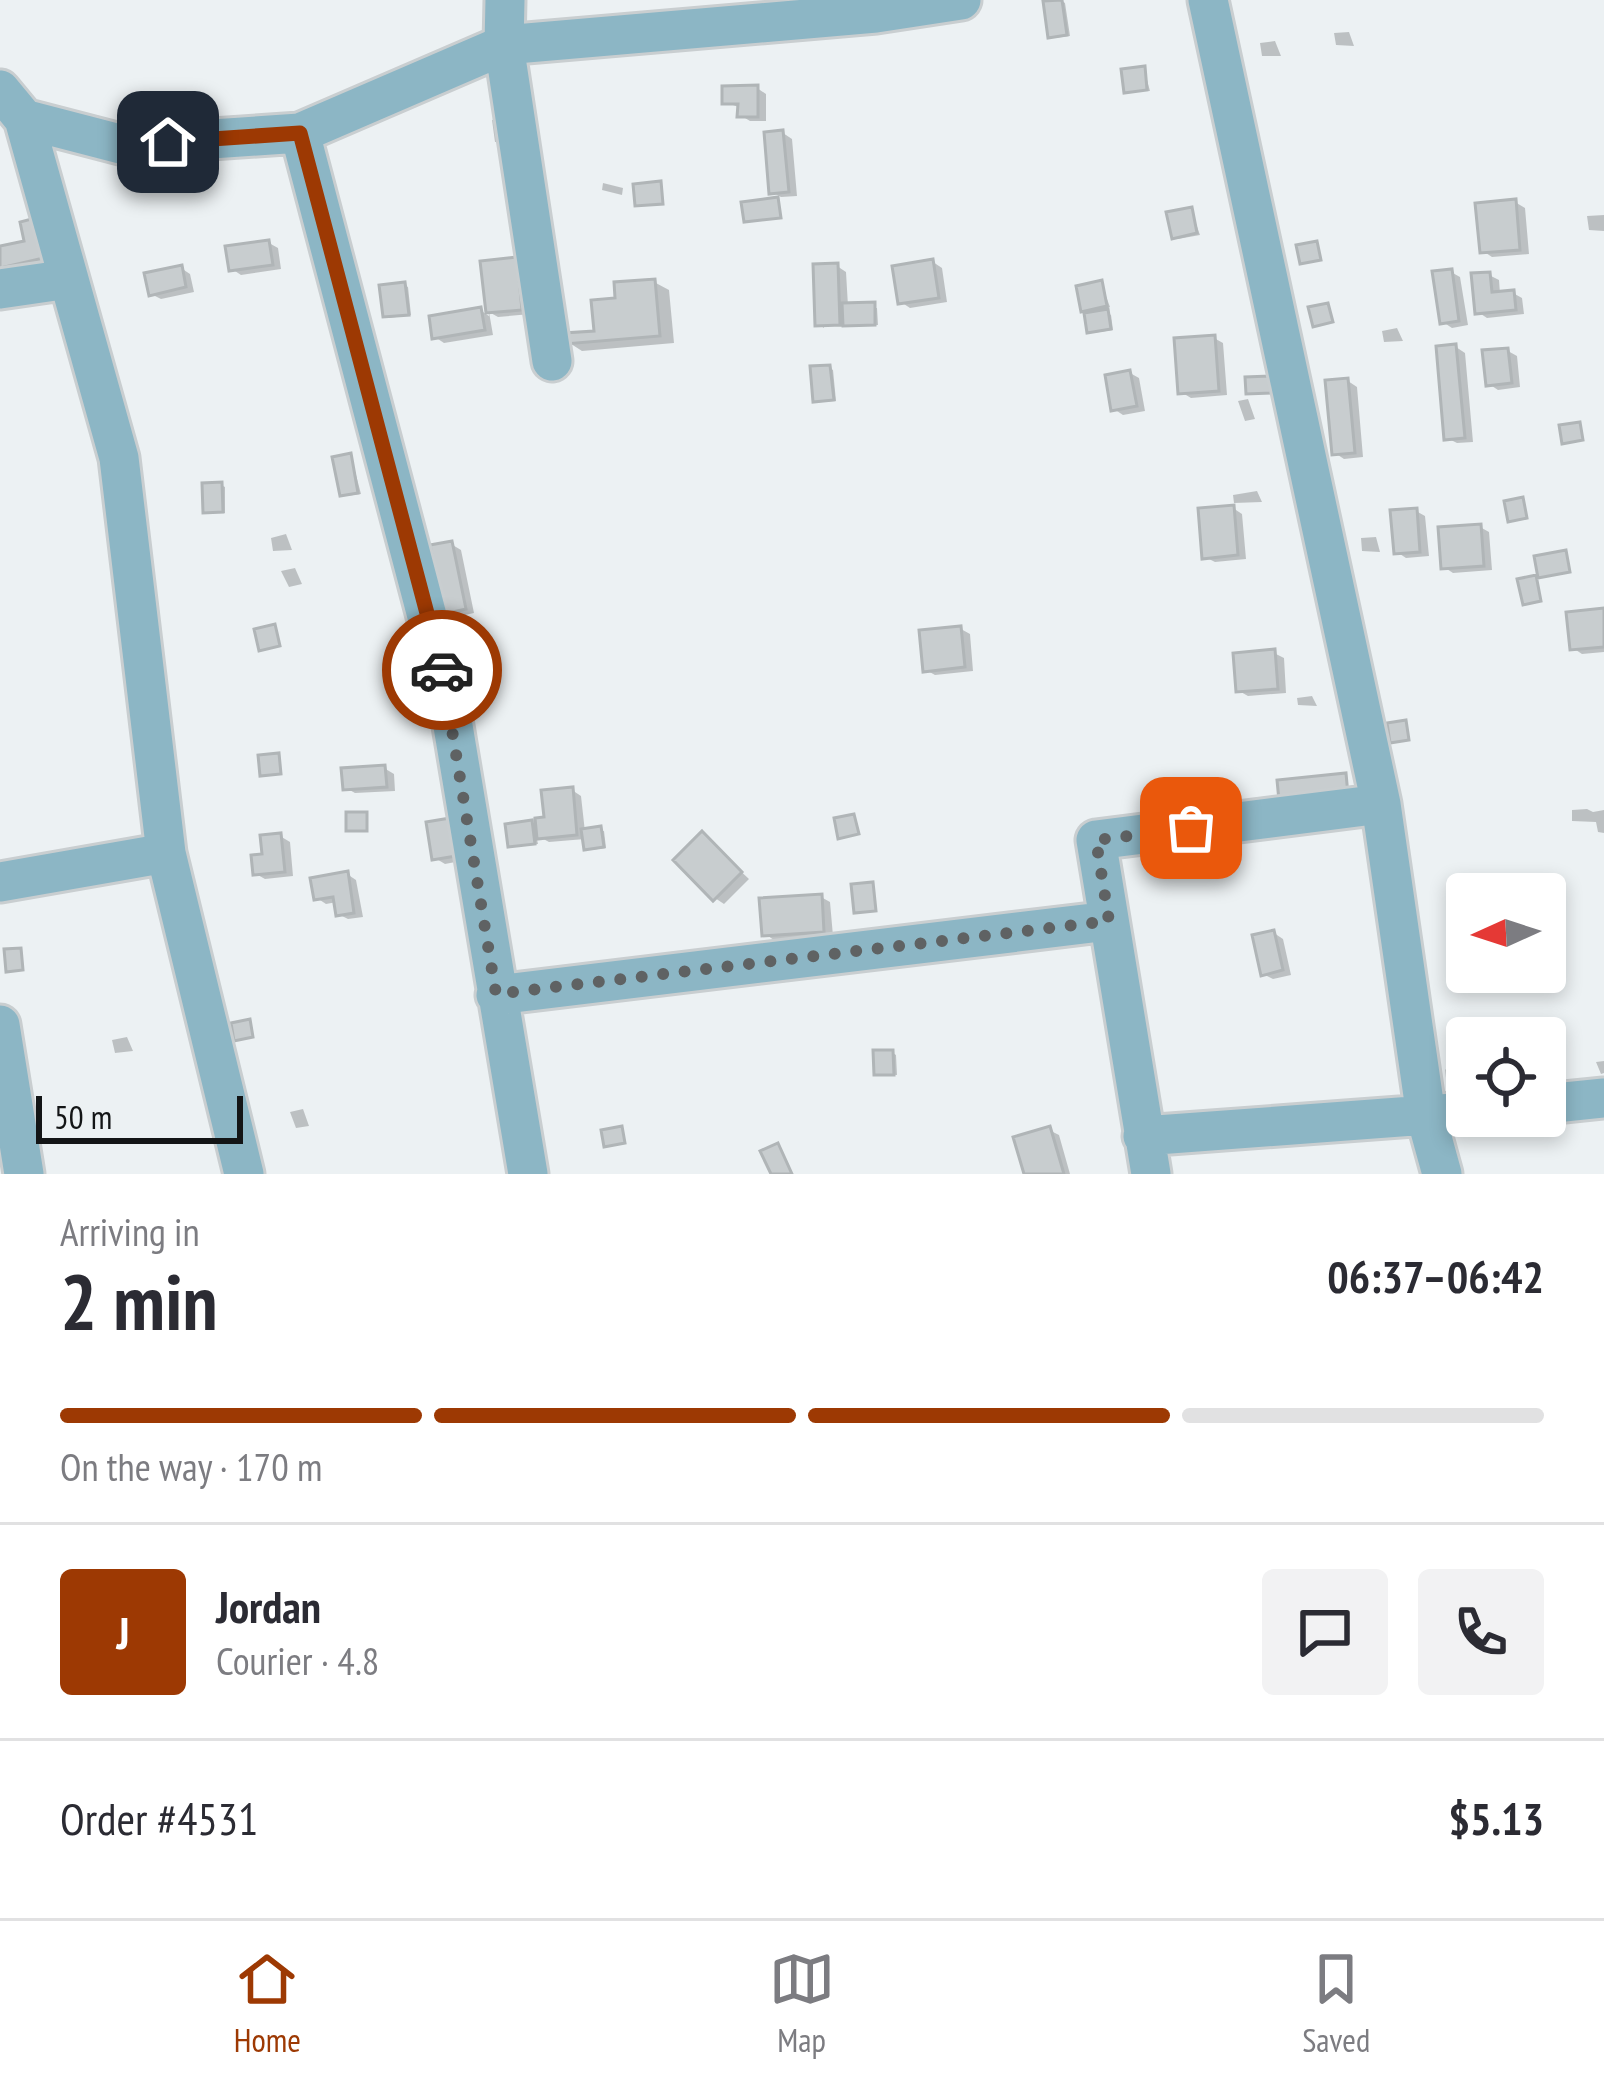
<!DOCTYPE html>
<html lang="en">
<head>
<meta charset="utf-8">
<style>
	body { margin:0; font-family:"PT Sans Narrow",sans-serif; background:#f2f2f3; color:#2b2b33; height:100vh; display:flex; flex-direction:column; font-size:45px; white-space:nowrap }
	* { box-sizing:border-box; margin:0 }
	p { font-size:39px; color:#7c7c81 }
	.icon { flex:none; width:66px; height:66px; fill:none; stroke:currentColor; stroke-width:2; stroke-linecap:round; stroke-linejoin:round }
	.map { position:relative; height:1174px; overflow:hidden }
	.drawer { display:flex; flex-direction:column; background:#fff; flex:1 }
	.drawer>* { flex:none }
	.needle { width:78px; rotate:267deg }
	.buttons { position:absolute; left:1446px; top:873px; display:grid; gap:24px }
	.buttons a { display:grid; place-items:center; width:120px; height:120px; border-radius:12px; background:#fff; box-shadow:0 6px 18px #0003; font-size:60px }
	.scale { position:absolute; left:36px; bottom:30px; width:207px; box-sizing:border-box; padding-left:12px; border:6px solid #131516; border-top:0; font-size:33px; line-height:42px; white-space:nowrap; color:#131516; -webkit-text-stroke:9px #ecf1f3; paint-order:stroke }
	.pin { position:absolute; display:grid; place-items:center; width:102px; height:102px; color:#fff; margin:-51px; border-radius:24px; box-shadow:0 6px 18px #0006 }
	.courier { position:absolute; display:grid; place-items:center; width:120px; height:120px; margin:-60px; border:9px solid #9d3903; border-radius:50%; background:#fff; color:#222; box-shadow:0 3px 15px #0007 }
	.head em { font-style:normal; font-weight:700 }
	.head div { display:flex; flex-direction:column-reverse }
	.head { display:flex; align-items:center; justify-content:space-between; height:204px; padding:0 60px }
	h1 { font-size:78px; font-weight:700; line-height:90px }
	.bar { display:grid; grid-template-columns:repeat(4,1fr); gap:18px 12px; align-content:center; height:144px; padding:0 60px }
	.bar i { height:15px; border-radius:9px; background:#e1e1e2 }
	.bar .active { background:#9d3903 }
	.bar p { grid-column:span 4 }
	.line { display:flex; align-items:center; gap:30px; padding:0 60px; border-top:3px solid #e1e1e2 }
	.line div { flex:1 }
	.round { display:grid; place-items:center; flex:none; width:126px; height:126px; border-radius:12px; background:#f2f2f3 }
	.menu { display:flex; justify-content:space-around; align-items:center; height:168px; border-top:3px solid #e1e1e2; background:#fff; font-size:33px; color:#7c7c81 }
	.menu a { display:grid; justify-items:center; gap:6px }
	.menu .active { color:#9d3903 }
	.map>svg:first-child { display:block }
	.shadow { fill:#0003 }
	.building { fill:#c8cdcf; stroke:#b0b5b7; stroke-width:3 }
	.lines { fill:none; stroke-linecap:round; stroke-linejoin:round }
	.minor-casing { stroke:#c9ced0; stroke-width:45 }
	.minor { stroke:#8cb6c5; stroke-width:39 }
	.done { stroke:#5f6263; stroke-width:12; stroke-dasharray:0 21.6 }
	.route { stroke:#9d3903; stroke-width:15 }
</style>
</head>
<body>
<div class="map">
<svg width="1604" height="1174" viewBox="0 0 1604 1174">
	<rect width="100%" height="100%" fill="#ecf1f3"/>
	<path class="shadow" d="M1062 1 1065 3 1070 36 1054 38 1051 36Z
		M1349 32 1354 46 1336 45 1334 33Z
		M1275 41 1281 56H1262L1260 43Z
		M1144 69 1150 91H1127Z
		M757 88 766 94V121H750L740 115 741 108 725 102Z
		M512 118 518 142H495L492 120Z
		M783 133 792 139 797 196 781 197 772 192Z
		M603 183 623 188 622 195 602 190Z
		M1515 202 1525 208 1529 254 1492 257 1483 251Z
		M1191 210 1200 235 1178 239 1174 237Z
		M1604 215V231L1589 230 1587 216Z
		M27 243 56 262 10 272 0 267V250Z
		M269 243 278 248 281 269 241 275 232 269Z
		M517 260 531 314 498 317 489 312 493 335 444 343 435 337 480 310 489 316 484 263Z
		M933 262 942 268 947 302 910 308 901 302Z
		M837 266 846 272 848 306 877 308 878 325 855 326V322L824 323V328L818 324Z
		M181 268 190 274 194 292 161 299 151 294Z
		M1451 272 1460 277 1468 325 1452 328 1443 322Z
		M1489 275 1499 280 1500 294 1513 293 1522 298 1524 314 1487 318 1478 312Z
		M654 282 669 290 674 343 582 351 568 342 597 333 619 301Z
		M1101 283 1110 307 1101 309 1111 315 1113 330 1093 333 1084 310Z
		M404 285 408 287 411 315 389 318 386 316Z
		M1397 328 1403 341 1384 342 1382 331Z
		M1214 338 1223 343 1227 395 1191 398 1181 392Z
		M1456 347 1465 353 1473 442 1457 443 1447 438Z
		M1508 351 1517 356 1520 387 1498 390 1489 384Z
		M830 368 833 370 836 401 819 402 816 400Z
		M1130 373 1139 378 1145 411 1123 415 1114 409Z
		M1348 381 1357 387 1363 457 1344 459 1335 453Z
		M1248 399 1255 419 1245 421 1238 401Z
		M351 456 361 494 346 496 342 494Z
		M221 485 225 487V513H210L206 511Z
		M1257 491 1262 502 1234 503 1233 495Z
		M1233 508 1242 514 1246 559 1215 562 1205 557Z
		M1416 511 1425 516 1429 556 1406 558 1397 552Z
		M1480 527 1489 532 1492 570 1453 573 1444 567Z
		M286 534 292 550 273 551 271 538Z
		M1376 537 1380 552 1362 551 1361 538Z
		M451 544 461 550 474 613 456 617 447 612Z
		M295 568 302 584 289 587 281 571Z
		M1604 611V652L1582 654 1573 648Z
		M961 629 970 634 973 671 935 675 926 670Z
		M1274 653 1284 658 1286 693 1248 696 1239 691Z
		M1312 696 1317 706 1298 705 1297 698Z
		M384 768 394 774 395 791 355 793 346 788Z
		M572 790 581 796 585 832 604 831 606 848 591 850 585 839 549 842 536 835 538 844 511 845 532 823 539 828Z
		M1587 809 1593 812 1604 810V833L1598 832 1596 822 1572 821V810Z
		M429 824 476 858 445 864 435 858Z
		M702 835 749 879 724 904 715 898Z
		M280 836 290 842 293 876 265 879 256 874Z
		M347 874 356 880 363 917 348 919 338 914 337 902 326 904 317 898Z
		M821 897 830 902 833 936 774 940 765 934Z
		M1274 933 1283 939 1291 975 1273 979 1263 974Z
		M127 1037 133 1051 115 1053 112 1040Z
		M893 1053 896 1055 897 1075 876 1074Z
		M1604 1061V1073L1601 1074 1596 1062Z
		M303 1109 309 1126 296 1128 290 1112Z
		M1049 1130 1059 1135 1070 1174H1027L1017 1139Z"/>
	<path class="building" d="M1062 0 1067 35 1048 38 1043 1Z
		M1145 66 1147 90 1124 93 1121 69Z
		M758 85V117H737L738 104H722V86Z
		M783 130 789 192 769 194 764 132Z
		M661 181 663 204 635 206 633 184Z
		M778 197 781 218 744 222 741 202Z
		M1516 199 1520 250 1480 253 1475 203Z
		M1192 207 1197 233 1172 239 1166 212Z
		M39 217 48 257 0 268V246L24 241 20 222Z
		M269 240 273 265 229 271 225 246Z
		M1317 241 1321 260 1300 264 1296 245Z
		M517 257 522 310 486 313 480 261Z
		M933 259 939 298 898 304 892 266Z
		M838 263 840 325 815 326 813 264Z
		M182 265 186 287 149 296 144 273Z
		M1452 269 1459 321 1440 324 1432 271Z
		M1490 272 1492 292 1514 290 1516 310 1475 314 1471 273Z
		M655 279 660 336 565 344 564 333 594 331 591 300 615 298 614 282Z
		M1102 280 1107 306 1081 312 1076 286Z
		M405 282 409 315 383 317 379 285Z
		M875 302V325L843 326 842 303Z
		M1328 303 1333 322 1313 327 1308 307Z
		M481 307 485 330 432 339 429 316Z
		M1108 309 1111 329 1087 333 1084 313Z
		M1215 335 1219 391 1178 394 1174 338Z
		M1456 344 1465 438 1444 440 1436 346Z
		M1508 348 1512 383 1486 386 1482 350Z
		M830 365 834 400 813 402 810 366Z
		M1130 370 1137 406 1111 411 1105 375Z
		M1270 376 1271 393 1246 394 1245 377Z
		M1348 378 1355 453 1332 455 1325 380Z
		M1580 422 1583 440 1562 444 1559 425Z
		M351 453 358 493 340 496 332 457Z
		M222 482 223 512 203 513 202 483Z
		M1523 497 1527 518 1508 522 1504 501Z
		M1234 505 1238 555 1202 559 1198 508Z
		M1417 508 1420 552 1394 554 1390 510Z
		M1481 524 1484 566 1441 569 1438 527Z
		M452 541 466 609 444 614 430 545Z
		M1566 550 1570 572 1538 578 1534 556Z
		M1536 575 1541 601 1523 605 1517 579Z
		M1604 608V647L1570 650 1566 612Z
		M275 624 280 646 259 651 254 629Z
		M961 626 965 667 923 672 919 630Z
		M1275 649 1278 689 1236 692 1233 653Z
		M1406 720 1409 740 1390 743 1387 723Z
		M279 753 281 774 260 776 258 755Z
		M385 765 387 787 343 790 341 768Z
		M1346 773 1348 795 1279 801 1277 780Z
		M573 787 577 835 537 839 535 818 544 817 541 790Z
		M346 812H367V831H346Z
		M854 814 859 834 838 839 834 818Z
		M462 816 468 854 432 860 426 822Z
		M532 820 535 844 508 847 505 824Z
		M601 826 604 847 584 850 581 829Z
		M702 831 742 872 713 901 673 860Z
		M281 833 285 872 253 875 251 855 262 854 260 835Z
		M348 871 354 913 336 916 333 897 314 900 310 878Z
		M873 882 876 911 854 913 851 884Z
		M822 894 824 932 762 936 759 898Z
		M1274 930 1283 970 1261 976 1252 935Z
		M21 948 23 970 6 972 4 949Z
		M250 1019 253 1037 234 1041 231 1023Z
		M873 1050H893L894 1075H874Z
		M1467 1070V1110L1450 1112 1447 1071Z
		M622 1126 625 1143 604 1147 601 1130Z
		M1050 1126 1064 1174H1024L1013 1137Z
		M778 1143 792 1174H771L760 1151Z"/>
	<g class="lines">
		<g class="minor-casing">
			<path id="minor" d="M505 0 504 45 876 13 961 0
				M1208 0 1381 804 1426 1116 1442 1174
				M0 90 24 119 124 145 300 133 448 696 528 1174
				M24 119 119 458 166 853 244 1174
				M300 133 504 45 552 361
				M0 289 69 279
				M0 882 166 853
				M496 995 1109 921
				M0 1025 24 1174
				M1545 1104 1604 1098
				M1143 1136 1467 1112
				M1151 1174 1096 840 1381 804"/>
		</g>
		<use href="#minor" class="minor"/>
	</g>
	<g class="lines">
		<path class="done" d="M442 670 496 994 1109 921 1096 840 1191 828"/>
		<path class="route" d="M168 142 300 133 442 670"/>
	</g>
</svg>
<div class="buttons">
<a><svg class="needle" viewBox="-14 -14 28 28"><path d="M0-13l5 13h-10z" fill="#e53935"/><path d="M0 13l5-13h-10z" fill="#7c7c81"/></svg></a>
<a><svg class="icon" aria-label="locate" viewBox="0 0 24 24"><circle cx="12" cy="12" r="6"/><path d="M12 2v4M12 18v4M2 12h4M18 12h4"/></svg></a>
</div>
<div class="scale">50 m</div>
<div class="pin" style="left:1191px;top:828px;background:#ea580c"><svg class="icon" aria-label="bag" viewBox="0 0 24 24"><path d="M5 8h14l-1 12H6zM9 8a3 3 0 0 1 6 0"/></svg></div>
<div class="pin" style="left:168px;top:142px;background:#1f2937"><svg class="icon" aria-label="home" viewBox="0 0 24 24"><path d="M3 11l9-7 9 7M6 9v11h12V9"/></svg></div>
<div class="courier" style="left:442px;top:670px"><svg class="icon" aria-label="car" viewBox="0 0 24 24"><path d="M5 17H2v-5l4-1 3-4h7l3 4 3 1v5h-3M9 17h6M6 11h13"/><circle cx="7" cy="17" r="2"/><circle cx="17" cy="17" r="2"/></svg></div>
</div>
<section class="drawer">
<div class="head"><div><h1>2 min</h1><p>Arriving in</p></div><em>06:37–06:42</em></div>
<div class="bar"><i class="active"></i><i class="active"></i><i class="active"></i><i></i><p>On the way · 170 m</p></div>
<div class="line" style="height:216px"><b class="round" style="background:#9d3903;color:#fff">J</b><div><b>Jordan</b><p>Courier · 4.8</p></div><a class="round"><svg class="icon" aria-label="chat" viewBox="0 0 24 24"><path d="M4 5h16v11H9l-5 4z"/></svg></a><a class="round"><svg class="icon" aria-label="phone" viewBox="0 0 24 24"><path d="M5 4h4l2 5-3 2q2 4 5 5l2-3 5 2v4C11 20 4 13 5 4z"/></svg></a></div>
<div class="line" style="height:156px"><div>Order #4531</div><b>$5.13</b></div>
</section>
<nav class="menu">
<a class="active"><svg class="icon" aria-label="home" viewBox="0 0 24 24"><path d="M3 11l9-7 9 7M6 9v11h12V9"/></svg>Home</a>
<a><svg class="icon" aria-label="map" viewBox="0 0 24 24"><path d="M3 6l6-2 6 2 6-2v14l-6 2-6-2-6 2zM9 4v14M15 6v14"/></svg>Map</a>
<a><svg class="icon" aria-label="saved" viewBox="0 0 24 24"><path d="M7 4h10v16l-5-4-5 4z"/></svg>Saved</a>
</nav>
</body>
</html>
